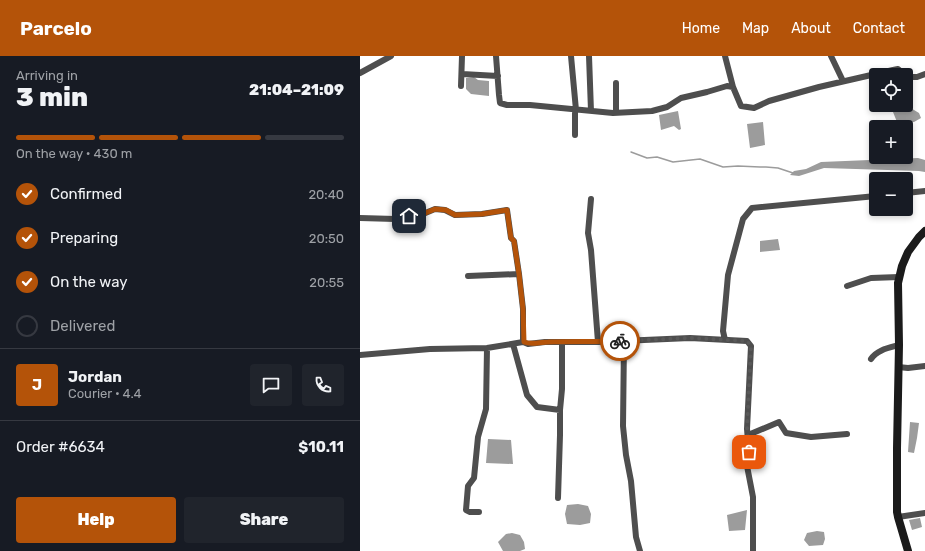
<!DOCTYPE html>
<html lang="en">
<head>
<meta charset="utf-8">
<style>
	body { margin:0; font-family:Rubik,sans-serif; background:#20242c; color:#f1f3f6; height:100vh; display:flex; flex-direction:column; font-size:15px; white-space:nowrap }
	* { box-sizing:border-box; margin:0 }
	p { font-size:13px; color:#9ea1a6 }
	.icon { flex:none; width:22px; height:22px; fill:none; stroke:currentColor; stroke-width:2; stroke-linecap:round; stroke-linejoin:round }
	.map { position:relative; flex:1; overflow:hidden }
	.panel { display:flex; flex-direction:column; background:#171b24; width:360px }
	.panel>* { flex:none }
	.controls { position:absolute; left:509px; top:12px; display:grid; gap:8px }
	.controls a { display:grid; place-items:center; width:44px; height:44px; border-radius:4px; background:#171b24; box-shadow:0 2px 6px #0003; font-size:20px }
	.pin { position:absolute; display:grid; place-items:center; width:34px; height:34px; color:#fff; margin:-17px; border-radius:8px; box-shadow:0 2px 6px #0006 }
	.courier { position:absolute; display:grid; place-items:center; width:40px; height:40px; margin:-20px; border:3px solid #b45309; border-radius:50%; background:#fff; color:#222; box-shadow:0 1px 5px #0007 }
	.head em { font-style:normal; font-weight:800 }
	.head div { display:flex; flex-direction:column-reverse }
	.head { display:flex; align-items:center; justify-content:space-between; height:68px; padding:0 16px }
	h1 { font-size:26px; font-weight:800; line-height:30px }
	.bar { display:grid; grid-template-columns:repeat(4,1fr); gap:6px 4px; align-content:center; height:48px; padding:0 16px }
	.bar i { height:5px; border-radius:3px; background:#363941 }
	.bar .selected { background:#b45309 }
	.bar p { grid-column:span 4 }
	.line { display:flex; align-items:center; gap:10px; padding:0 16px; border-top:1px solid #363941 }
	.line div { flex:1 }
	.round { display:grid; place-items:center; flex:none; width:42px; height:42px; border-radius:4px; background:#20242c }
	ol { padding:0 16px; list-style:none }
	li { display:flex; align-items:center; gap:12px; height:44px }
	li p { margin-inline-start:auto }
	li .icon { padding:4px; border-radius:50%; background:#b45309; color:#fff; stroke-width:4 }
	li:last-child { color:#9ea1a6 }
	li i { width:22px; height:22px; border:2px solid #363941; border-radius:50% }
	.primary-button { display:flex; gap:8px; margin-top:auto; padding:8px 16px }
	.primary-button a { flex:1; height:46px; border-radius:4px; background:#b45309; color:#fff; font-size:16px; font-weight:800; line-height:46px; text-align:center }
	.primary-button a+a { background:#20242c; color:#f1f3f6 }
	header { display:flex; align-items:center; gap:24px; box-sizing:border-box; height:56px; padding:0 20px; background:#b45309; color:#fff }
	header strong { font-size:19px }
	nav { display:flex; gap:22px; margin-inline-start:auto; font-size:14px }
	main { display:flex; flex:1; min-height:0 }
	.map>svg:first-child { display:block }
	.water { fill:#9c9c9c }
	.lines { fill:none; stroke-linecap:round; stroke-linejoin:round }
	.stream { stroke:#9c9c9c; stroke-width:1.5 }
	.street { stroke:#4e4e4e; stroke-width:6 }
	.secondary { stroke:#1b1b1b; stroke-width:8 }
	.done { stroke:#595959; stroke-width:4; stroke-dasharray:0 7.2 }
	.route { stroke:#b45309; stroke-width:5 }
</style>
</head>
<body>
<header>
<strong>Parcelo</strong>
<nav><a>Home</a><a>Map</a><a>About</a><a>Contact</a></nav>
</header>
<main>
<section class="panel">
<div class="head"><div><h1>3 min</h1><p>Arriving in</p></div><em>21:04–21:09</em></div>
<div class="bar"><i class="selected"></i><i class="selected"></i><i class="selected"></i><i></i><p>On the way · 430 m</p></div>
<ol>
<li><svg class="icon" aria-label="check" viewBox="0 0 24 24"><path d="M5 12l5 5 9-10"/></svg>Confirmed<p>20:40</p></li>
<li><svg class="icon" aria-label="check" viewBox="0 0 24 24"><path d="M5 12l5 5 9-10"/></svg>Preparing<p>20:50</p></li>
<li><svg class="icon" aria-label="check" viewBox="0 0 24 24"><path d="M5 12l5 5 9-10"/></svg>On the way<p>20:55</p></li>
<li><i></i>Delivered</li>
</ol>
<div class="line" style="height:72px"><b class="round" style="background:#b45309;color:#fff">J</b><div><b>Jordan</b><p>Courier · 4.4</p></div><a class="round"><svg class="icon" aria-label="chat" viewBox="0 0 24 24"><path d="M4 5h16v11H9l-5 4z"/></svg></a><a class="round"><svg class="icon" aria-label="phone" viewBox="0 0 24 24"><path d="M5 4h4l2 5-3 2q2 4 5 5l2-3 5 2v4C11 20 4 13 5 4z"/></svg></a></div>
<div class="line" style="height:52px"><div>Order #6634</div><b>$10.11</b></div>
<div class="primary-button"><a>Help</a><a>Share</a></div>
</section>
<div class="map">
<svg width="565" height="495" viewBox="0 0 565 495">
	<rect width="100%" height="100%" fill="#fff"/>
	<path class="water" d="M114 21 118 24 129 25V40L111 38 106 33V22Z
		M549 51 559 57 561 62 554 66H545L539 71 533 56Z
		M318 55 321 73 319 74 314 70 301 74 299 59Z
		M403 66 405 89 390 92 387 68Z
		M558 102 565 104V116L559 115 464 112 439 120 430 119 434 115 446 113 461 106Z
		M418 183 420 194 400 196V185Z
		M550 366 559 367 557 382 554 397 548 396Z
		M128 383 151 384 153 408 126 407Z
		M218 448 228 450 231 458 230 467 220 469 207 468 205 458 207 449Z
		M387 454 385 474 369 475 367 459Z
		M560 462 562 471 552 474 549 464Z
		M457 475 464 476 465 483 463 489 449 490 444 484 447 477Z
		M152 477 160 479 164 486 165 493 160 495H143L138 486 146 478Z"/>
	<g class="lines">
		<path class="stream" d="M271 96 287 102 297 101 313 106 340 103 363 111 378 110 400 111H406L418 112 433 117"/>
		<path class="street" d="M136 0 139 39 140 47 147 49H170L253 57 292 55 307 51 321 42 347 36 367 30 373 31
			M211 0 216 54
			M229 0 231 55
			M365 0 373 31 381 50 394 52 409 45 459 31 533 14 538 13 545 19
			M471 0 483 25
			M0 17 31 0
			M102 18 138 20
			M546 20 548 21H557L565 18
			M256 27V57
			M101 30 102 0
			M215 53V79
			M546 137 565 135
			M231 143 228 177 231 194 238 286
			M0 162 35 163 63 158 75 153 85 154 95 159 122 158 147 154 151 182 154 185 159 218 163 253V286
			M108 220 159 218
			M487 230 511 222 539 221
			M365 284 363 275 368 219 383 163 392 152 516 140
			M264 285 263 370 266 399 271 425 276 481 280 495
			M153 288 167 339 177 351 200 354
			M0 299 70 293 127 292 163 286 168 288 185 286H238L330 282 387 285 391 290 387 373 389 396 387 410 393 441V495
			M511 303C517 294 528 292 539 289
			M538 311 548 312 565 310
			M388 379 419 366 426 377 451 381 487 378
			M198 442 200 379V354L202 333V286
			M119 456H110L106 454 108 430 114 422 118 381 126 353 127 292
			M538 461 565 457"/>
		<path class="secondary" d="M548 495 538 461 537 456V392L539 289 538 227 542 210 548 196 559 181 565 175"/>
	</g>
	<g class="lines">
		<path class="done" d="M260 285 330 282 387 285 391 290 387 373 389 396"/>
		<path class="route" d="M49 160 63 158 75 153 86 154 95 159 122 158 147 154 151 182 154 185 159 218 163 253 164 286C171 289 180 286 188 286 212 285 236 286 260 285"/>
	</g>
</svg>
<div class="controls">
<a><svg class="icon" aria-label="locate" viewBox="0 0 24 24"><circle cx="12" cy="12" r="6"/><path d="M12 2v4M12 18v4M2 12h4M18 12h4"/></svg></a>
<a>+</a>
<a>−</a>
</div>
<div class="pin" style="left:389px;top:396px;background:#ea580c"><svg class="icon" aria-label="bag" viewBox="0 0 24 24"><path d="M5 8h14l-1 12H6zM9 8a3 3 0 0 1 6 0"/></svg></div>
<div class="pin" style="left:49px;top:160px;background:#1f2937"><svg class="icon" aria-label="home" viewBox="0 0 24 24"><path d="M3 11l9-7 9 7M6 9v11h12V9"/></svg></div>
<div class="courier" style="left:260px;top:285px"><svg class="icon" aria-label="bike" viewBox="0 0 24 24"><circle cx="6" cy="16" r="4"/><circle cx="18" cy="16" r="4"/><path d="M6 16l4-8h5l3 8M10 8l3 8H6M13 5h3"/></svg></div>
</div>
</main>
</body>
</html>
